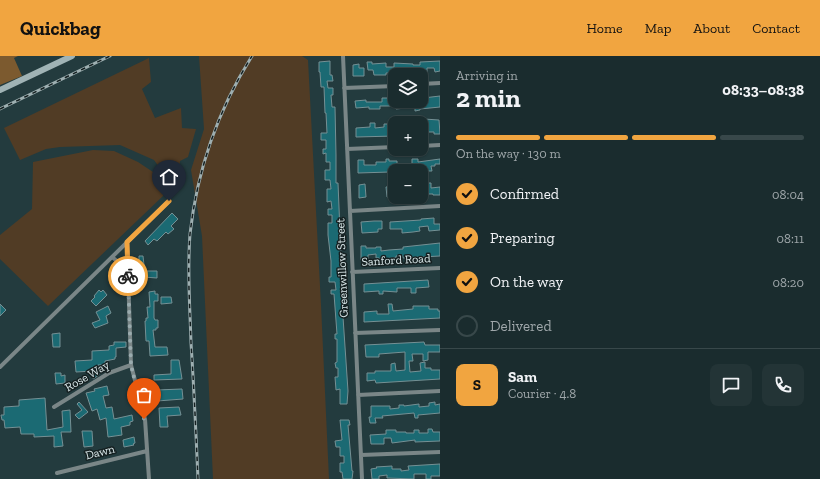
<!DOCTYPE html>
<html lang="en">
<head>
<meta charset="utf-8">
<style>
	body { margin:0; font-family:"Zilla Slab",serif; background:#233436; color:#f1f3f6; height:100vh; display:flex; flex-direction:column; font-size:15px; white-space:nowrap }
	* { box-sizing:border-box; margin:0 }
	p { font-size:13px; color:#9fa7aa }
	.icon { flex:none; width:22px; height:22px; fill:none; stroke:currentColor; stroke-width:2; stroke-linecap:round; stroke-linejoin:round }
	.map { position:relative; flex:1; overflow:hidden }
	.details { display:flex; flex-direction:column; background:#1a2c2e; width:380px }
	.details>* { flex:none }
	.tools { position:absolute; left:388px; top:12px; display:grid; gap:8px }
	.tools a { display:grid; place-items:center; width:40px; height:40px; border-radius:8px; background:#1a2c2e; box-shadow:0 1px 3px #0004,0 0 0 1px #38484a; font-size:20px }
	.pin { position:absolute; display:grid; place-items:center; width:34px; height:34px; color:#fff; margin:-41px -17px; border-radius:50% 50% 50% 0; rotate:-45deg; box-shadow:0 0 4px #0007 }
	.pin .icon { rotate:45deg }
	.courier { position:absolute; display:grid; place-items:center; width:40px; height:40px; margin:-20px; border:3px solid #f1a540; border-radius:50%; background:#fff; color:#222; box-shadow:0 1px 5px #0007 }
	.headline em { font-style:normal; font-weight:700 }
	.headline div { display:flex; flex-direction:column-reverse }
	.headline { display:flex; align-items:center; justify-content:space-between; height:68px; padding:0 16px }
	h1 { font-size:26px; font-weight:700; line-height:30px }
	.bar { display:grid; grid-template-columns:repeat(4,1fr); gap:6px 4px; align-content:center; height:48px; padding:0 16px }
	.bar i { height:5px; border-radius:3px; background:#38484a }
	.bar .on { background:#f1a540 }
	.bar p { grid-column:span 4 }
	.line { display:flex; align-items:center; gap:10px; padding:0 16px; border-top:1px solid #38484a }
	.line div { flex:1 }
	.round { display:grid; place-items:center; flex:none; width:42px; height:42px; border-radius:8px; background:#233436 }
	ol { padding:0 16px; list-style:none }
	li { display:flex; align-items:center; gap:12px; height:44px }
	li p { margin-inline-start:auto }
	li .icon { padding:4px; border-radius:50%; background:#f1a540; color:#111; stroke-width:4 }
	li:last-child { color:#9fa7aa }
	li i { width:22px; height:22px; border:2px solid #38484a; border-radius:50% }
	header { display:flex; align-items:center; gap:24px; box-sizing:border-box; height:56px; padding:0 20px; background:#f1a540; color:#111 }
	header strong { font-size:19px }
	nav { display:flex; gap:22px; margin-inline-start:auto; font-size:14px }
	main { display:flex; flex:1; min-height:0 }
	.map>svg:first-child { display:block }
	.green { fill:#513c25 }
	.forest { fill:#7c5a2f }
	.building { fill:#1b6a73; stroke:#759094 }
	.lines { fill:none; stroke-linecap:round; stroke-linejoin:round }
	.street { stroke:#7a8687; stroke-width:4 }
	.secondary { stroke:#a0b3b5; stroke-width:6 }
	.rail-casing { stroke:#9eafb1; stroke-width:3 }
	.rail { stroke:#152021; stroke-width:1.5; stroke-dasharray:4.5; stroke-linecap:butt }
	.done { stroke:#9aabae; stroke-width:4; stroke-dasharray:0 7.2 }
	.route { stroke:#f1a540; stroke-width:5 }
	.labels { text-anchor:middle; stroke-width:3; stroke-linejoin:round; paint-order:stroke }
	.street-label { font-size:12px; fill:#dae8ea; stroke:#152021 }
</style>
</head>
<body>
<header>
<strong>Quickbag</strong>
<nav><a>Home</a><a>Map</a><a>About</a><a>Contact</a></nav>
</header>
<main>
<div class="map">
<svg width="440" height="423" viewBox="0 0 440 423">
	<rect width="100%" height="100%" fill="#233b3e"/>
	<path class="green" d="M199 0H302L308 4 321 249 329 423H213L202 180 191 114 204 73Z
		M149 2 151 26 142 33 155 62 181 52 182 72 196 73 188 101 180 105 178 124 172 129 154 104 120 89 60 91 46 93 20 104 4 72Z
		M93 94 114 95 138 106 153 116 165 135 163 140 48 250 0 203V179L32 153 33 106Z"/>
	<path class="forest" d="M0 0H18L14 2 22 20 0 29Z"/>
	<path class="building" d="M330 5V19H332L333 25H327L328 32H333V39H331L332 51H335L336 99V127H338L341 200H345V205H341V218L342 234H343L345 261H343L348 335 347 348H340V333L336 334 335 321H338V312H336L335 307 337 306V283H335V278H337L334 238H331V234H336L335 226H329V221H331V205L328 179V167H332V159H328V153H332L331 145 327 146V133H331L330 124H325V114H330V106H326V97L323 98V93H326V84H321V77H327L326 57H325L324 31H321L320 16H319V6Z
		M440 5V15L435 16 434 12H427V17H419V19H414V16L400 18V14H392V17H386V19H374L373 14H368L367 6H372V8L386 7V11H394V7L413 8V9H420V6Z
		M359 8V12H364V20H353V9Z
		M440 40V51L420 53V54L415 55V51L396 53V50H380V53H369V51L356 52 355 45 366 44V46H382V42H394V45H423V42Z
		M424 63 439 64 440 78H434V76H421L422 71H424Z
		M370 67H375V72L384 71V68H390V74H395V80L356 81V72L370 71Z
		M386 103H389V105H397V112H390V116L358 117V104H364V109H376V106H386Z
		M412 103H418V106L440 103V108H435V110H431L432 115H426L425 111H412Z
		M426 127H431V132L440 131V139H433V138H421V131H426Z
		M365 128 366 141 359 142V129Z
		M395 130V141H387L386 131Z
		M172 157 178 163 171 170 174 173 168 178 166 176 157 185 154 183 148 189 145 185Z
		M434 162V168H440V174L429 175 428 170 419 171 420 175 413 176 402 177V173H390V166L421 164V163Z
		M374 165H382V173H378V176L362 177 361 166Z
		M440 187V200L403 202V200H396V202L379 203V202H376V198L368 199V204H361V190H366V192H376V191H381V195L389 194 403 193V191Z
		M139 200H143L144 209 139 210Z
		M144 215H157V222L143 221Z
		M428 224 429 231 416 232V237H411V232H397V236L383 235V238H379V235L364 236V228Z
		M99 234 101 236 103 234 107 239 96 250 91 245 95 241 94 240Z
		M155 235V238H158V245H154V262L155 264H158V272H156V274H153L155 291H167L168 299 150 300 149 285H146L145 265H146V262H148L147 251H150L149 236Z
		M161 241H171L172 247 161 248Z
		M0 248 6 254 0 260Z
		M388 248H392L393 255 413 253V250H429V253H438V255H440V262L364 266V256L377 255V258H389Z
		M108 250 111 257 106 260 108 267 95 272 92 267 100 264 96 256Z
		M60 277V291H53L52 278Z
		M114 286H126V291L116 292V301H115V303L105 305V309H98L99 319 93 323V315L76 316 75 305 92 304V295L109 294V290L114 289Z
		M424 286 425 289H440V296H428V304L423 305V298H412L413 305H409L410 316 421 315 420 307 425 306V312H431V314H440V323L376 327 375 324 367 325V317H375V315H391V308L395 307 396 315 405 314V296L379 298V301H366L365 289Z
		M171 304H179L182 323 154 324V319L171 318Z
		M55 317H61V320L65 319V327L56 328Z
		M107 330 109 339 103 340 106 352 112 351 114 363 132 359 133 365 130 366V369L121 371 122 379 108 381 106 362 100 364 97 353 92 355 86 337 95 335 94 333Z
		M182 333 183 343 157 345 156 334Z
		M45 342 47 374 63 371 62 355 70 354 71 376H61L63 390 54 391V380L34 381V378H21L20 371 5 372 4 364H2L1 359H4V351L19 350V344Z
		M79 346 88 356 79 363 75 359 82 354 77 348Z
		M435 346V349L440 348V357L418 359V362H415L414 357 382 360 383 362H375L376 367H370L369 361H371V350H390V353L399 352V349H404V350L419 348V351L429 350V347Z
		M179 351 181 359 167 360 168 371H160L159 352Z
		M340 364H349L350 369H348L352 415H353L352 423H343L342 416H340V407H344V400H340V391H336L335 385 342 384Z
		M428 373H432L433 376H440V385L415 386V384L392 387 391 382H384V388H371L370 379 386 378V374H396V376H406V377H414V374H419V377H428Z
		M82 375H92L93 390 84 391Z
		M134 381 135 387 133 388 134 389 124 391 123 384Z
		M440 408V420H431V423H426V418H414V423L387 422V419L379 420V423H372L371 413 377 412 376 411 392 410V413H401V415L409 414 408 410Z"/>
	<g class="lines">
		<path class="street" d="M343 0 362 423
			M421 28 440 27
			M344 32 395 30
			M421 90 440 89
			M347 93 395 91
			M350 155 440 150
			M127 186 131 309 145 363 149 423
			M112 201 128 214
			M352 216 440 212
			M355 277 440 274
			M0 311 169 145
			M358 339 440 335
			M54 351 109 317 131 309
			M361 399 440 396
			M57 417 147 395"/>
		<path class="secondary" d="M0 34 72 0"/>
		<g class="rail-casing">
			<path id="rail" d="M0 53 110 0
				M198 423C196 378 194 332 191 287 190 251 187 215 190 178 197 115 218 54 252 0"/>
		</g>
		<use href="#rail" class="rail"/>
	</g>
	<g class="lines">
		<path class="done" d="M128 220 131 309 144 363"/>
		<path class="route" d="M128 220 127 186 169 145"/>
	</g>
	<g class="labels">
		<g class="street-label">
			<text transform="translate(396 204) rotate(-3)" y="4">Sanford Road</text>
			<text transform="translate(342 212) rotate(-92)" y="4">Greenwillow Street</text>
			<text transform="translate(87 320) rotate(-30)" y="4">Rose Way</text>
			<text transform="translate(100 396) rotate(-14)" y="4">Dawn</text>
		</g>
	</g>
</svg>
<div class="tools">
<a><svg class="icon" aria-label="layers" viewBox="0 0 24 24"><path d="M12 4l9 5-9 5-9-5zM3 14l9 5 9-5"/></svg></a>
<a>+</a>
<a>−</a>
</div>
<div class="pin" style="left:144px;top:363px;background:#ea580c"><svg class="icon" aria-label="bag" viewBox="0 0 24 24"><path d="M5 8h14l-1 12H6zM9 8a3 3 0 0 1 6 0"/></svg></div>
<div class="pin" style="left:169px;top:145px;background:#1f2937"><svg class="icon" aria-label="home" viewBox="0 0 24 24"><path d="M3 11l9-7 9 7M6 9v11h12V9"/></svg></div>
<div class="courier" style="left:128px;top:220px"><svg class="icon" aria-label="bike" viewBox="0 0 24 24"><circle cx="6" cy="16" r="4"/><circle cx="18" cy="16" r="4"/><path d="M6 16l4-8h5l3 8M10 8l3 8H6M13 5h3"/></svg></div>
</div>
<section class="details">
<div class="headline"><div><h1>2 min</h1><p>Arriving in</p></div><em>08:33–08:38</em></div>
<div class="bar"><i class="on"></i><i class="on"></i><i class="on"></i><i></i><p>On the way · 130 m</p></div>
<ol>
<li><svg class="icon" aria-label="check" viewBox="0 0 24 24"><path d="M5 12l5 5 9-10"/></svg>Confirmed<p>08:04</p></li>
<li><svg class="icon" aria-label="check" viewBox="0 0 24 24"><path d="M5 12l5 5 9-10"/></svg>Preparing<p>08:11</p></li>
<li><svg class="icon" aria-label="check" viewBox="0 0 24 24"><path d="M5 12l5 5 9-10"/></svg>On the way<p>08:20</p></li>
<li><i></i>Delivered</li>
</ol>
<div class="line" style="height:72px"><b class="round" style="background:#f1a540;color:#111">S</b><div><b>Sam</b><p>Courier · 4.8</p></div><a class="round"><svg class="icon" aria-label="chat" viewBox="0 0 24 24"><path d="M4 5h16v11H9l-5 4z"/></svg></a><a class="round"><svg class="icon" aria-label="phone" viewBox="0 0 24 24"><path d="M5 4h4l2 5-3 2q2 4 5 5l2-3 5 2v4C11 20 4 13 5 4z"/></svg></a></div>
</section>
</main>
</body>
</html>
